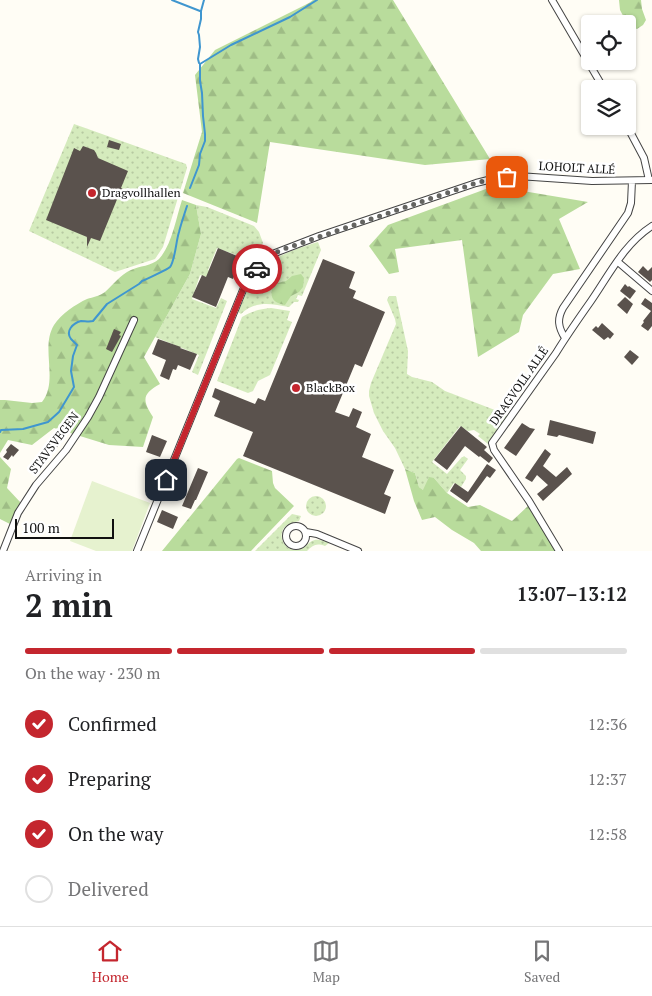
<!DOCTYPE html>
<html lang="en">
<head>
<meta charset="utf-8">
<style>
	body { margin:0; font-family:"PT Serif",serif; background:#f2f2f2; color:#202124; height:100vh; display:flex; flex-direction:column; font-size:19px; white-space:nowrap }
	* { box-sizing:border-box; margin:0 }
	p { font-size:16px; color:#757577 }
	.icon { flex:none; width:28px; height:28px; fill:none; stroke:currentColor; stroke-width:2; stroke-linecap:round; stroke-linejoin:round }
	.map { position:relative; height:551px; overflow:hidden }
	.sheet { display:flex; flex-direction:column; background:#fff; flex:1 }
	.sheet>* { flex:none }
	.tools { position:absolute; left:581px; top:15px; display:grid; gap:10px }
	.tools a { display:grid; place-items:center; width:55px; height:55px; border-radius:5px; background:#fff; box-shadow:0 1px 4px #0004; font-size:25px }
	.scale { position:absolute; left:15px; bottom:12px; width:99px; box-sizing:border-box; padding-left:5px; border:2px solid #111; border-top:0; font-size:14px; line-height:18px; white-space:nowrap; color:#111; -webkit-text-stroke:4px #fff; paint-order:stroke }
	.pin { position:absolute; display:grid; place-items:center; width:42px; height:42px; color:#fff; margin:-21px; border-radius:10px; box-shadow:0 2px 8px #0006 }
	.courier { position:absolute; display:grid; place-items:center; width:50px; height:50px; margin:-25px; border:4px solid #c4262e; border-radius:50%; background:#fff; color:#222; box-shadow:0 1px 6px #0007 }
	.summary em { font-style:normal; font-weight:700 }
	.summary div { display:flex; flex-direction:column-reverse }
	.summary { display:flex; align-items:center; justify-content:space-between; height:85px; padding:0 25px }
	h1 { font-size:32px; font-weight:700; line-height:38px }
	.bar { display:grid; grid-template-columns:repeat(4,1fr); gap:8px 5px; align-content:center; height:60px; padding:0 25px }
	.bar i { height:6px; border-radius:4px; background:#e0e0e0 }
	.bar .on { background:#c4262e }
	.bar p { grid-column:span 4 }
	ol { padding:0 25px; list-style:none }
	li { display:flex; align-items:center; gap:15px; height:55px }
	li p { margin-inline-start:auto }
	li .icon { padding:5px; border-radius:50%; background:#c4262e; color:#fff; stroke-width:4 }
	li:last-child { color:#757577 }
	li i { width:28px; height:28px; border:2px solid #e0e0e0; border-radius:50% }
	.tab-bar { display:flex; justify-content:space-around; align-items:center; height:70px; border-top:1px solid #e0e0e0; background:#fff; font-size:14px; color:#757577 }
	.tab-bar a { display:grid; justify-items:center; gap:2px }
	.tab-bar .on { color:#c4262e }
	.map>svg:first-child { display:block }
	.grass { fill:url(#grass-dots) }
	.forest { fill:url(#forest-firs) }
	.pitch { fill:#e6f2cf }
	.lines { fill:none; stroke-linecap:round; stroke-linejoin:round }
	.stream { stroke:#3f96cf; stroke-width:2 }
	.building { fill:#5a524d }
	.minor-casing { stroke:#444; stroke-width:8 }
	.minor { stroke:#fff; stroke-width:6 }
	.done { stroke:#646461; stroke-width:5; stroke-dasharray:0 9 }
	.route { stroke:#c4262e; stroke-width:6 }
	.poi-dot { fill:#c4262e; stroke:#fff; stroke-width:2 }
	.labels { text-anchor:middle; stroke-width:5; stroke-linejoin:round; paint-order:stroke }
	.street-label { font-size:12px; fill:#111; stroke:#fff }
	.poi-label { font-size:12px; fill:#111; stroke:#fff; text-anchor:start }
</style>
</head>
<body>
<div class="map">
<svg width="652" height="551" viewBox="0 0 652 551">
	<defs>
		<pattern id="grass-dots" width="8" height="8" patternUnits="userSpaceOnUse" patternTransform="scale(1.25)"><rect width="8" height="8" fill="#d5ebbd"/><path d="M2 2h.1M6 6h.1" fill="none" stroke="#b6c8a1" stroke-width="1.8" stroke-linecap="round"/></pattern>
		<pattern id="forest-firs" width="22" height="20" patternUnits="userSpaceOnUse" patternTransform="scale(1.25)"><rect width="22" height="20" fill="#b9dc9c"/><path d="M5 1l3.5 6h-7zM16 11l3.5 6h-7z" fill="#9ebc85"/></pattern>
	</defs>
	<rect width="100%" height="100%" fill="#fffdf5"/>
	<path class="grass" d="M74 124 186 164 187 168 163 247 155 259 115 272 29 231Z
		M196 205 207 207 254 226 259 232 263 243 259 248 247 259 217 248 208 270 212 272 209 278 200 275 192 299 216 308 221 298 227 301 198 375 192 372 199 355 155 337 190 274 201 234Z
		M318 242 321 250 302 296 298 295 296 299 299 300 298 302H294L289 307C271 304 256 300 241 314L238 312C244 299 249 283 258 273 274 255 296 249 318 242Z
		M389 296H396L408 351 407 374 412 377 432 382 445 391 508 415 488 444 478 436 480 434 474 430 468 431 460 426 432 462 447 474 462 457H463L464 456 468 459 460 470 466 476V479L461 487 454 483 447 493 434 478H429L424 491 419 487 415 473 405 469 395 448 383 431 374 413 369 396V391L371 383 396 324 395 319 387 300Z
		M271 308 290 311 287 320 292 322 270 375 258 381 253 391 248 393 217 381 242 317C252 311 260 309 271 308Z
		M306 506a10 10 0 1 1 20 0a10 10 0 1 1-20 0Z
		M292 514 301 516 299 521C295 522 291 523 287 525 276 533 283 550 296 550 311 549 307 533 329 543L325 546C316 543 313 545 307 551H255Z"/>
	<path class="forest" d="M313 0H393L490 159 425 165 270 142 257 223 183 193 202 132 195 75 215 50 309 3Z
		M619 0H641L642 9 646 20 643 25 637 29 629 27 620 10Z
		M494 186 588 202 559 219 580 269 553 274 523 315 519 332 478 357 462 240 395 249 399 272 389 274 369 246 388 225Z
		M182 200 196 205 201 234 190 274 144 357 160 384C142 394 142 400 153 417L143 447 109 445 54 428 32 445 8 440 0 453V400H5L32 403 42 402C59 380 40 348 54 325 61 314 76 304 87 299 93 297 100 296 105 292 113 285 120 275 131 270 139 266 152 266 159 259 172 245 176 218 182 200Z
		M301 274 304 278 303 287 299 292 291 296 285 305C275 303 270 300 272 289L278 283 286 281 292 276Z
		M0 457 11 469 7 488 21 503 10 524 0 519Z
		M239 458 272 471 273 483 275 488 294 506 251 551H162L237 459Z
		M405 469 415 473 419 487 423 490 429 477 434 478 447 493 468 507 480 505 512 521 528 506 556 551H481L474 543 452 530 435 517 422 520 414 501Z"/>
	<path class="pitch" d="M92 481 150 503 132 551H96L70 541Z"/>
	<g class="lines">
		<path class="stream" d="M172 0 200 11
			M199 63 198 59 200 47 199 35 198 32 201 19V11L204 0
			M190 188 199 165 200 154 205 141V134L203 116 202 93 200 81V64L231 45 290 17 317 0
			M0 432 1 430 23 429 48 422 59 412 74 387 71 371 73 356 77 345C75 343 73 341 71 339 65 331 73 323 81 321 85 321 89 322 93 321L107 304 139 284 142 281C145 280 168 269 170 267 175 261 176 241 179 232 181 224 184 215 187 206"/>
	</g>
	<path class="building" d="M109 140 121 144 119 150 107 147Z
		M83 146 94 150 96 153 98 158 128 171 121 188 127 191 123 199 118 197 100 241 91 238 87 247V237L46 220 74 148 80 151Z
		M218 248 242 258 233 279 228 277 216 307 192 297 202 275 206 277Z
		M323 259 355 272 349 288 356 291 353 298 385 312 362 367 355 364 335 412 349 417 353 408 362 412 356 427 371 434 362 457 394 470 384 494 391 497 385 514 243 456 253 432 214 416 220 401 212 397 215 388 255 404 258 398 265 401Z
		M643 266 648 271 652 267V280L650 282 638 272Z
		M625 284 628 287 629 286 636 291 630 299 620 291Z
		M625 297 633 304 627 314 617 305Z
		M645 298 652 303V326L648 331 641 326 644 322 643 321 651 311 641 304Z
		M602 323 614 334 610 339 608 337 604 340 592 330 596 326 598 328Z
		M114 329 121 332 119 335 121 336 112 352 106 349Z
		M158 339 181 347 180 348 197 354 190 370 178 365 176 370 173 369 169 380 160 376 166 360 152 354Z
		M630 350 639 357 632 365 624 357Z
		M550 420 596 432 593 444 559 435 557 437 547 435Z
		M522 423 530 428 535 429 516 456 504 448Z
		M461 426 487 447 484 450 493 458 489 463 480 456 479 457 465 446 447 470 434 460Z
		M57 431 65 437 55 450 47 444Z
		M152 435 167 441 160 457 146 452Z
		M11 444 19 450 13 457 12 455 8 460 3 457 7 452 6 450Z
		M545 449 551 454 543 466 556 477 567 467 572 474 543 501 537 494 548 485 537 475 532 482 525 478Z
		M41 456 47 461 41 469 34 465Z
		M487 464 496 470 490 478 487 476 467 503 450 491 455 483 468 492Z
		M198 468 208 472 196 500H195L191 509 182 506Z
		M162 510 178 517 173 529 157 522Z"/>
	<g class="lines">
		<g class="minor-casing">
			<path id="minor" d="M552 0 604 89
				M627 126 644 158 649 180
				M618 262 652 291
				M565 338C558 327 557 319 563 308L628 213 631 203 632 181
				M286 536a10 10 0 1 1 20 0a10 10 0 1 1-20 0Z
				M306 532 317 534 358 551
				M3 551 18 513 36 485 66 450 88 417 99 397 134 320
				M137 551C172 464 208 377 243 290L255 271 275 253 319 236 476 183 496 178 518 176 592 181 652 180
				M559 551 529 501 494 450 492 443 556 353C567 335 579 318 591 301 609 275 624 244 652 226"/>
		</g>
		<use href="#minor" class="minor"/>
	</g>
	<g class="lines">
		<path class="done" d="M257 269 275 253 284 249 476 183 496 178 507 177"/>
		<path class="route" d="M166 480 243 290 249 280 257 269"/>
	</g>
	<g class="poi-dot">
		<circle cx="92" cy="193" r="5"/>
		<circle cx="296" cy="388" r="5"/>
	</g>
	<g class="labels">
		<g class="street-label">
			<text transform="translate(577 168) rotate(3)" y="4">LOHOLT ALLÉ</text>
			<text transform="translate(519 386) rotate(-55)" y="4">DRAGVOLL ALLÉ</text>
			<text transform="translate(54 443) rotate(-53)" y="4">STAVSVEGEN</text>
		</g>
		<g class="poi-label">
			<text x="102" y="197">Dragvollhallen</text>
			<text x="306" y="392">BlackBox</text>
		</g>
	</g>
</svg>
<div class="tools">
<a><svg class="icon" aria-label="locate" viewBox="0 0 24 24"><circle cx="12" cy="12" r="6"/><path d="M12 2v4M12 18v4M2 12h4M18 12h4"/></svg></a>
<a><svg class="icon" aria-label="layers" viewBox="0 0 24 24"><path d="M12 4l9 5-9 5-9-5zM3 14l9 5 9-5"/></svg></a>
</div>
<div class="scale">100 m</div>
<div class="pin" style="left:507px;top:177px;background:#ea580c"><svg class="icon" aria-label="bag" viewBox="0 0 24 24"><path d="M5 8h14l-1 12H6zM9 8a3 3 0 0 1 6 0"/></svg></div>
<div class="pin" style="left:166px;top:480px;background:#1f2937"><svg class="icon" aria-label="home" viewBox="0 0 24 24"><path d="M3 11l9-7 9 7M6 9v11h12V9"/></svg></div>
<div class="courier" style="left:257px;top:269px"><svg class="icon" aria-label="car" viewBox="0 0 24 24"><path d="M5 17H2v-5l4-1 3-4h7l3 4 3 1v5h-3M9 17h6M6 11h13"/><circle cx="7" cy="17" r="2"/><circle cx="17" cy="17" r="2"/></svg></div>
</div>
<section class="sheet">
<div class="summary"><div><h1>2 min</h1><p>Arriving in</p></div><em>13:07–13:12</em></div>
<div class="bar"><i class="on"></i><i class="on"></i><i class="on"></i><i></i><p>On the way · 230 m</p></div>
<ol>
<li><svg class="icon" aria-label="check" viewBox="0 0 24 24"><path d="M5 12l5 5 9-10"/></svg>Confirmed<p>12:36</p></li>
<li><svg class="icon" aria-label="check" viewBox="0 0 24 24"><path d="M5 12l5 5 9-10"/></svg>Preparing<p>12:37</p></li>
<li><svg class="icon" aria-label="check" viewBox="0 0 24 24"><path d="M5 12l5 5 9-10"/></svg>On the way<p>12:58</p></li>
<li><i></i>Delivered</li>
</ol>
</section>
<nav class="tab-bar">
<a class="on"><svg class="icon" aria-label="home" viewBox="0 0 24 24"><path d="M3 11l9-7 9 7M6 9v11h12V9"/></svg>Home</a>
<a><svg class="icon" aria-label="map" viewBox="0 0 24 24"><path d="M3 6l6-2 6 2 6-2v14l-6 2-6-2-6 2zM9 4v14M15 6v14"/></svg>Map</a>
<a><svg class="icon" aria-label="saved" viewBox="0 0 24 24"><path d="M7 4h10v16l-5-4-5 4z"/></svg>Saved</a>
</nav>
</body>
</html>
